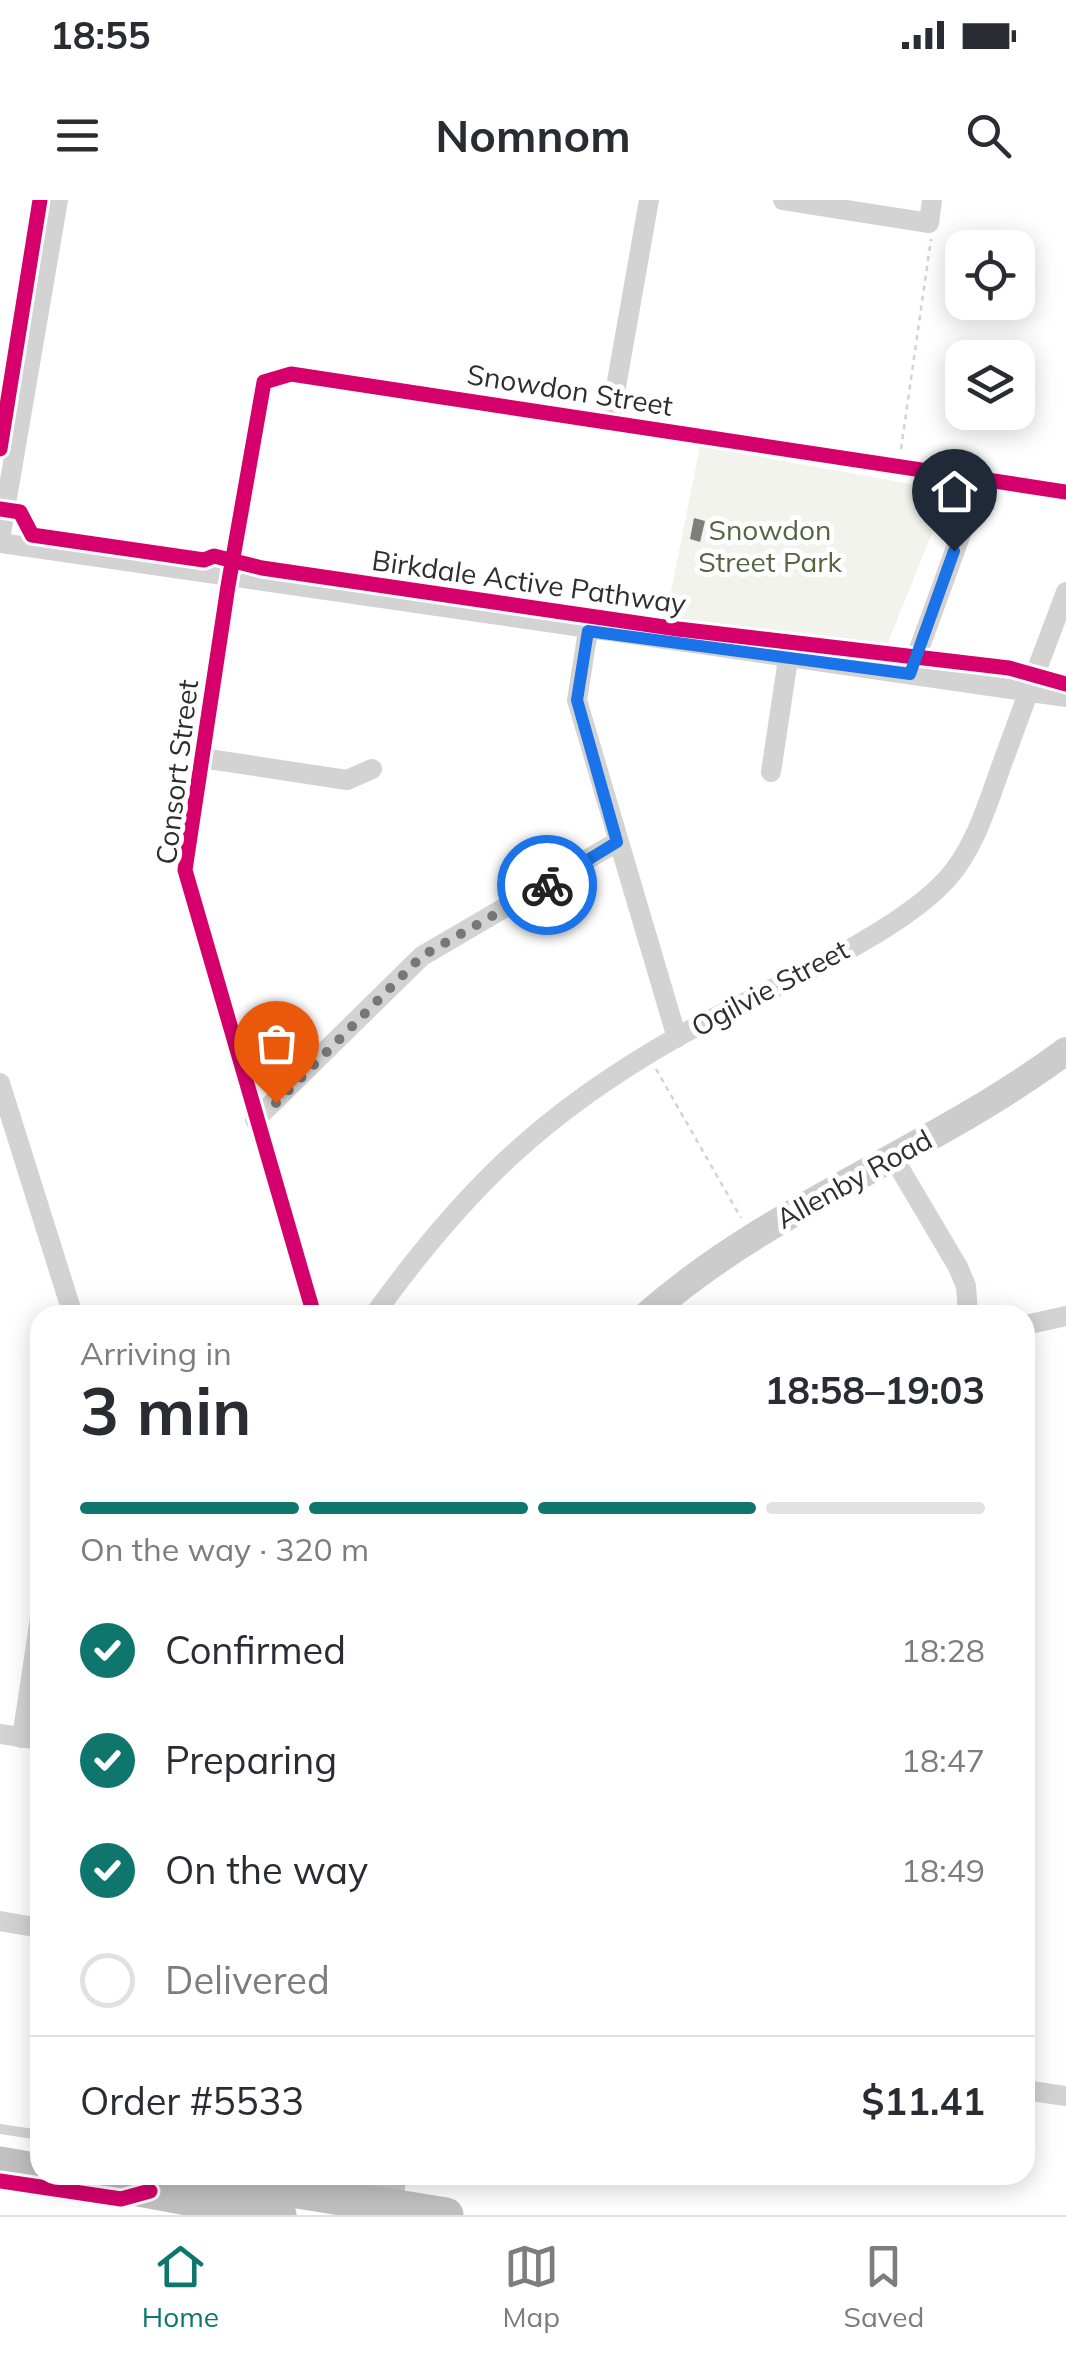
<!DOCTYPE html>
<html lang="en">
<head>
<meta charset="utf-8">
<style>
	body { margin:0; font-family:Mulish,sans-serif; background:#f7f7f7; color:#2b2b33; height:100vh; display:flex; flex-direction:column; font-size:38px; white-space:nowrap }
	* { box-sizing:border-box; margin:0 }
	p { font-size:32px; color:#7c7c81 }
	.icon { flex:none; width:55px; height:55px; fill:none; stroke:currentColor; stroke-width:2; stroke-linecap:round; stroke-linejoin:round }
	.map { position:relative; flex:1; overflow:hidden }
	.details { position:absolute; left:30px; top:1105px; width:1005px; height:880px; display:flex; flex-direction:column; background:#fff; border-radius:30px; box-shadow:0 5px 25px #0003 }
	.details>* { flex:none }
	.fabs { position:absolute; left:945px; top:30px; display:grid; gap:20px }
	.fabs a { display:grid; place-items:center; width:90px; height:90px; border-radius:20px; background:#fff; box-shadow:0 5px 25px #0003; font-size:50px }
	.pin { position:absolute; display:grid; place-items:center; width:85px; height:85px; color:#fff; margin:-102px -42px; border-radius:50% 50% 50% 0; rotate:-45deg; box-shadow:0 0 10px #0007 }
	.pin .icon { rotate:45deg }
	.courier { position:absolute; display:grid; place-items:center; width:100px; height:100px; margin:-50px; border:8px solid #1a73e8; border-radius:50%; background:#fff; color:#222; box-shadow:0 2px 12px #0007 }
	.overview em { font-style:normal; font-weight:700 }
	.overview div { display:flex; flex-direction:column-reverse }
	.overview { display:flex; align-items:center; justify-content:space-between; height:170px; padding:0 50px }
	h1 { font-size:65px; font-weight:700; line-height:75px }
	.bar { display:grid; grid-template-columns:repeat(4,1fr); gap:15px 10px; align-content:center; height:120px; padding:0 50px }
	.bar i { height:12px; border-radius:8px; background:#e1e1e2 }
	.bar .selected { background:#0f766e }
	.bar p { grid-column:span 4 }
	.line { display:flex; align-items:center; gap:25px; padding:0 50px; border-top:2px solid #e1e1e2 }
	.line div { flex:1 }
	ol { padding:0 50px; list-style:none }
	li { display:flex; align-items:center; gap:30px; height:110px }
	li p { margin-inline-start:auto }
	li .icon { padding:10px; border-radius:50%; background:#0f766e; color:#fff; stroke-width:4 }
	li:last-child { color:#7c7c81 }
	li i { width:55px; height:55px; border:5px solid #e1e1e2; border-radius:50% }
	.status { display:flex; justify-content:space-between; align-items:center; height:70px; padding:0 50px; background:#fff; direction:ltr }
	.status svg { height:28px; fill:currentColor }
	header { display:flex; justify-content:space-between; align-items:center; height:130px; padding:0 50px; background:#fff; font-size:45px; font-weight:700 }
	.menu { display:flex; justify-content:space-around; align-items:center; height:140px; border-top:2px solid #e1e1e2; background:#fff; font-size:28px; color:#7c7c81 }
	.menu a { display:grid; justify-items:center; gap:5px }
	.menu .selected { color:#0f766e }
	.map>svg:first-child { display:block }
	.green { fill:#f1f3ec }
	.building { fill:#7e7e7e }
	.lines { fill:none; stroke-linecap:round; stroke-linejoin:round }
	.path { stroke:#d3d3d3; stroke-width:2.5; stroke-dasharray:5 5; stroke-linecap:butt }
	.lane { stroke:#d3d3d3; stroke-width:10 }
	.street { stroke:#d3d3d3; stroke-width:20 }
	.secondary { stroke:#ccc; stroke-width:28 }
	.highway { stroke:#c0c0c0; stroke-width:35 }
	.cycleway-casing { stroke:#fff; stroke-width:21 }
	.cycleway { stroke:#d6006c; stroke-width:15 }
	.done { stroke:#777; stroke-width:10; stroke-dasharray:0 18 }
	.route { stroke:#1a73e8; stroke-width:12 }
	.labels { text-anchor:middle; stroke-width:10; stroke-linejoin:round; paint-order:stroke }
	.street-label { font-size:28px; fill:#2e2e2e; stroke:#fff }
	.park-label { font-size:28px; fill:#566640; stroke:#fff }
</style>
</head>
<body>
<div class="status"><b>18:55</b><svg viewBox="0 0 49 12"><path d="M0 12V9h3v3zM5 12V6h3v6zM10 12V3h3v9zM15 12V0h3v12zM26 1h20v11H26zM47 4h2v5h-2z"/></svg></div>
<header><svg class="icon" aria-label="menu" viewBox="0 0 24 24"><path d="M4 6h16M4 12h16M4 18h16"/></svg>Nomnom<svg class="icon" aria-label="search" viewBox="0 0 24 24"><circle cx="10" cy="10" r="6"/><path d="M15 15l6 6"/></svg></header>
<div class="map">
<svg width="1066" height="2015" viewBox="0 0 1066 2015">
	<rect width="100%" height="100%" fill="#fff"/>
	<path class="green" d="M700 246 949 291 885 450 666 417Z"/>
	<path class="building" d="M694 318 705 321 700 342 690 339Z"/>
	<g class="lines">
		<path class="path" d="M901 249 931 39
			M656 869 741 1018"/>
		<path class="lane" d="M0 1929 40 1935"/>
		<path class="street" d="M783 0 929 23 932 0
			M610 221 649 0
			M0 339 58 0
			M0 343 1066 497
			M588 431 577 500 677 838
			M910 474 981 279
			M202 558 347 580 372 569
			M771 572 788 459
			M0 883 73 1115
			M255 920 422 756 617 642
			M893 957 958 1067 966 1086 968 1115
			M314 1115 185 670 228 386 264 182 291 174 1066 292
			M374 1115C464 990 544 912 679 836 753 795 893 739 947 679 977 646 989 598 1005 556 1025 501 1045 447 1066 392
			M1025 1125 1066 1116
			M0 1534 40 1540
			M22 1538 40 1418
			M0 1721 40 1728
			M1025 1890 1066 1896"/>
		<path class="secondary" d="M647 1115C772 1005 933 950 1066 851
			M368 2015 372 1975
			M389 2015 392 1975"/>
		<path class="highway" d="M0 1964 40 1971
			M63 1975 279 2015
			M199 1975 446 2015"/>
		<g class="cycleway-casing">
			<path id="cycleway" d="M0 249 40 0
				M0 309 20 312 32 335 204 360 214 356 262 368 678 429 1009 468 1066 484
				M314 1115 185 670 228 386 264 182 291 174 1066 292
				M0 1981 121 1999 150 1991"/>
		</g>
		<use href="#cycleway" class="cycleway"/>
	</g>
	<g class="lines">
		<path class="done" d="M276 903 422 756 547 685"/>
		<path class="route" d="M547 685 617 642 577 500 588 431 910 474 954 351"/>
	</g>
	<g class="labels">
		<g class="street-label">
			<text transform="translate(570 190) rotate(9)" y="10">Snowdon Street</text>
			<text transform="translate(529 382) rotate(8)" y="10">Birkdale Active Pathway</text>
			<text transform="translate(177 572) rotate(-83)" y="10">Consort Street</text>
			<text transform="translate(770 788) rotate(-28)" y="10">Ogilvie Street</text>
			<text transform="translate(854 979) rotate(-29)" y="10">Allenby Road</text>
		</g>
		<g class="park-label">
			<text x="770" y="340">Snowdon<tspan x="770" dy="32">Street Park</tspan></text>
		</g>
	</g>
</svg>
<div class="fabs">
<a><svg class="icon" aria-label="locate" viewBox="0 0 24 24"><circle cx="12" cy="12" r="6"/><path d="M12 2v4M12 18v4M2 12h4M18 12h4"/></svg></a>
<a><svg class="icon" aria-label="layers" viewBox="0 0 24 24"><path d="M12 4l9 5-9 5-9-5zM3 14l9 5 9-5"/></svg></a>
</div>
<div class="pin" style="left:276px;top:903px;background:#ea580c"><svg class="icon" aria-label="bag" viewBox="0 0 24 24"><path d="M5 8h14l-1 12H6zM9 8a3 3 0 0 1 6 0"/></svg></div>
<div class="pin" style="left:954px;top:351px;background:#1f2937"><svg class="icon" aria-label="home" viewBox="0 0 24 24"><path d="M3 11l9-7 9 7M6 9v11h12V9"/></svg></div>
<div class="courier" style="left:547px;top:685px"><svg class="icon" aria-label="bike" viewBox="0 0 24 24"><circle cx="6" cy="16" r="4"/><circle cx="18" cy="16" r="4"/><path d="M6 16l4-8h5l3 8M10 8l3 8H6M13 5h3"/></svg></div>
<section class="details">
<div class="overview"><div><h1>3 min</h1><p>Arriving in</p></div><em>18:58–19:03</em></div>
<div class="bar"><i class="selected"></i><i class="selected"></i><i class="selected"></i><i></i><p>On the way · 320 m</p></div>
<ol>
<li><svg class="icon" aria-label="check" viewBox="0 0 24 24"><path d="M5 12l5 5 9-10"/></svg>Confirmed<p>18:28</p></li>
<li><svg class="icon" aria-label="check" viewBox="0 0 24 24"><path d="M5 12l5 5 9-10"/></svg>Preparing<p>18:47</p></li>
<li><svg class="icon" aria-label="check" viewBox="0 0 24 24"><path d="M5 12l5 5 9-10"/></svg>On the way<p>18:49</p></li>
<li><i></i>Delivered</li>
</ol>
<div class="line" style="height:130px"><div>Order #5533</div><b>$11.41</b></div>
</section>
</div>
<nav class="menu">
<a class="selected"><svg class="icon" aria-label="home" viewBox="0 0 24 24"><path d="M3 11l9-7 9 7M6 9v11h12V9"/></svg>Home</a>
<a><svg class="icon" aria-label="map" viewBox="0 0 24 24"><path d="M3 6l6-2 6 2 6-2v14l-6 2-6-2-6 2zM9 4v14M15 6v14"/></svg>Map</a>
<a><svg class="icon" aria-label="saved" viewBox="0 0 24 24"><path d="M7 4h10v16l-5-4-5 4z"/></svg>Saved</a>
</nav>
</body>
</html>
